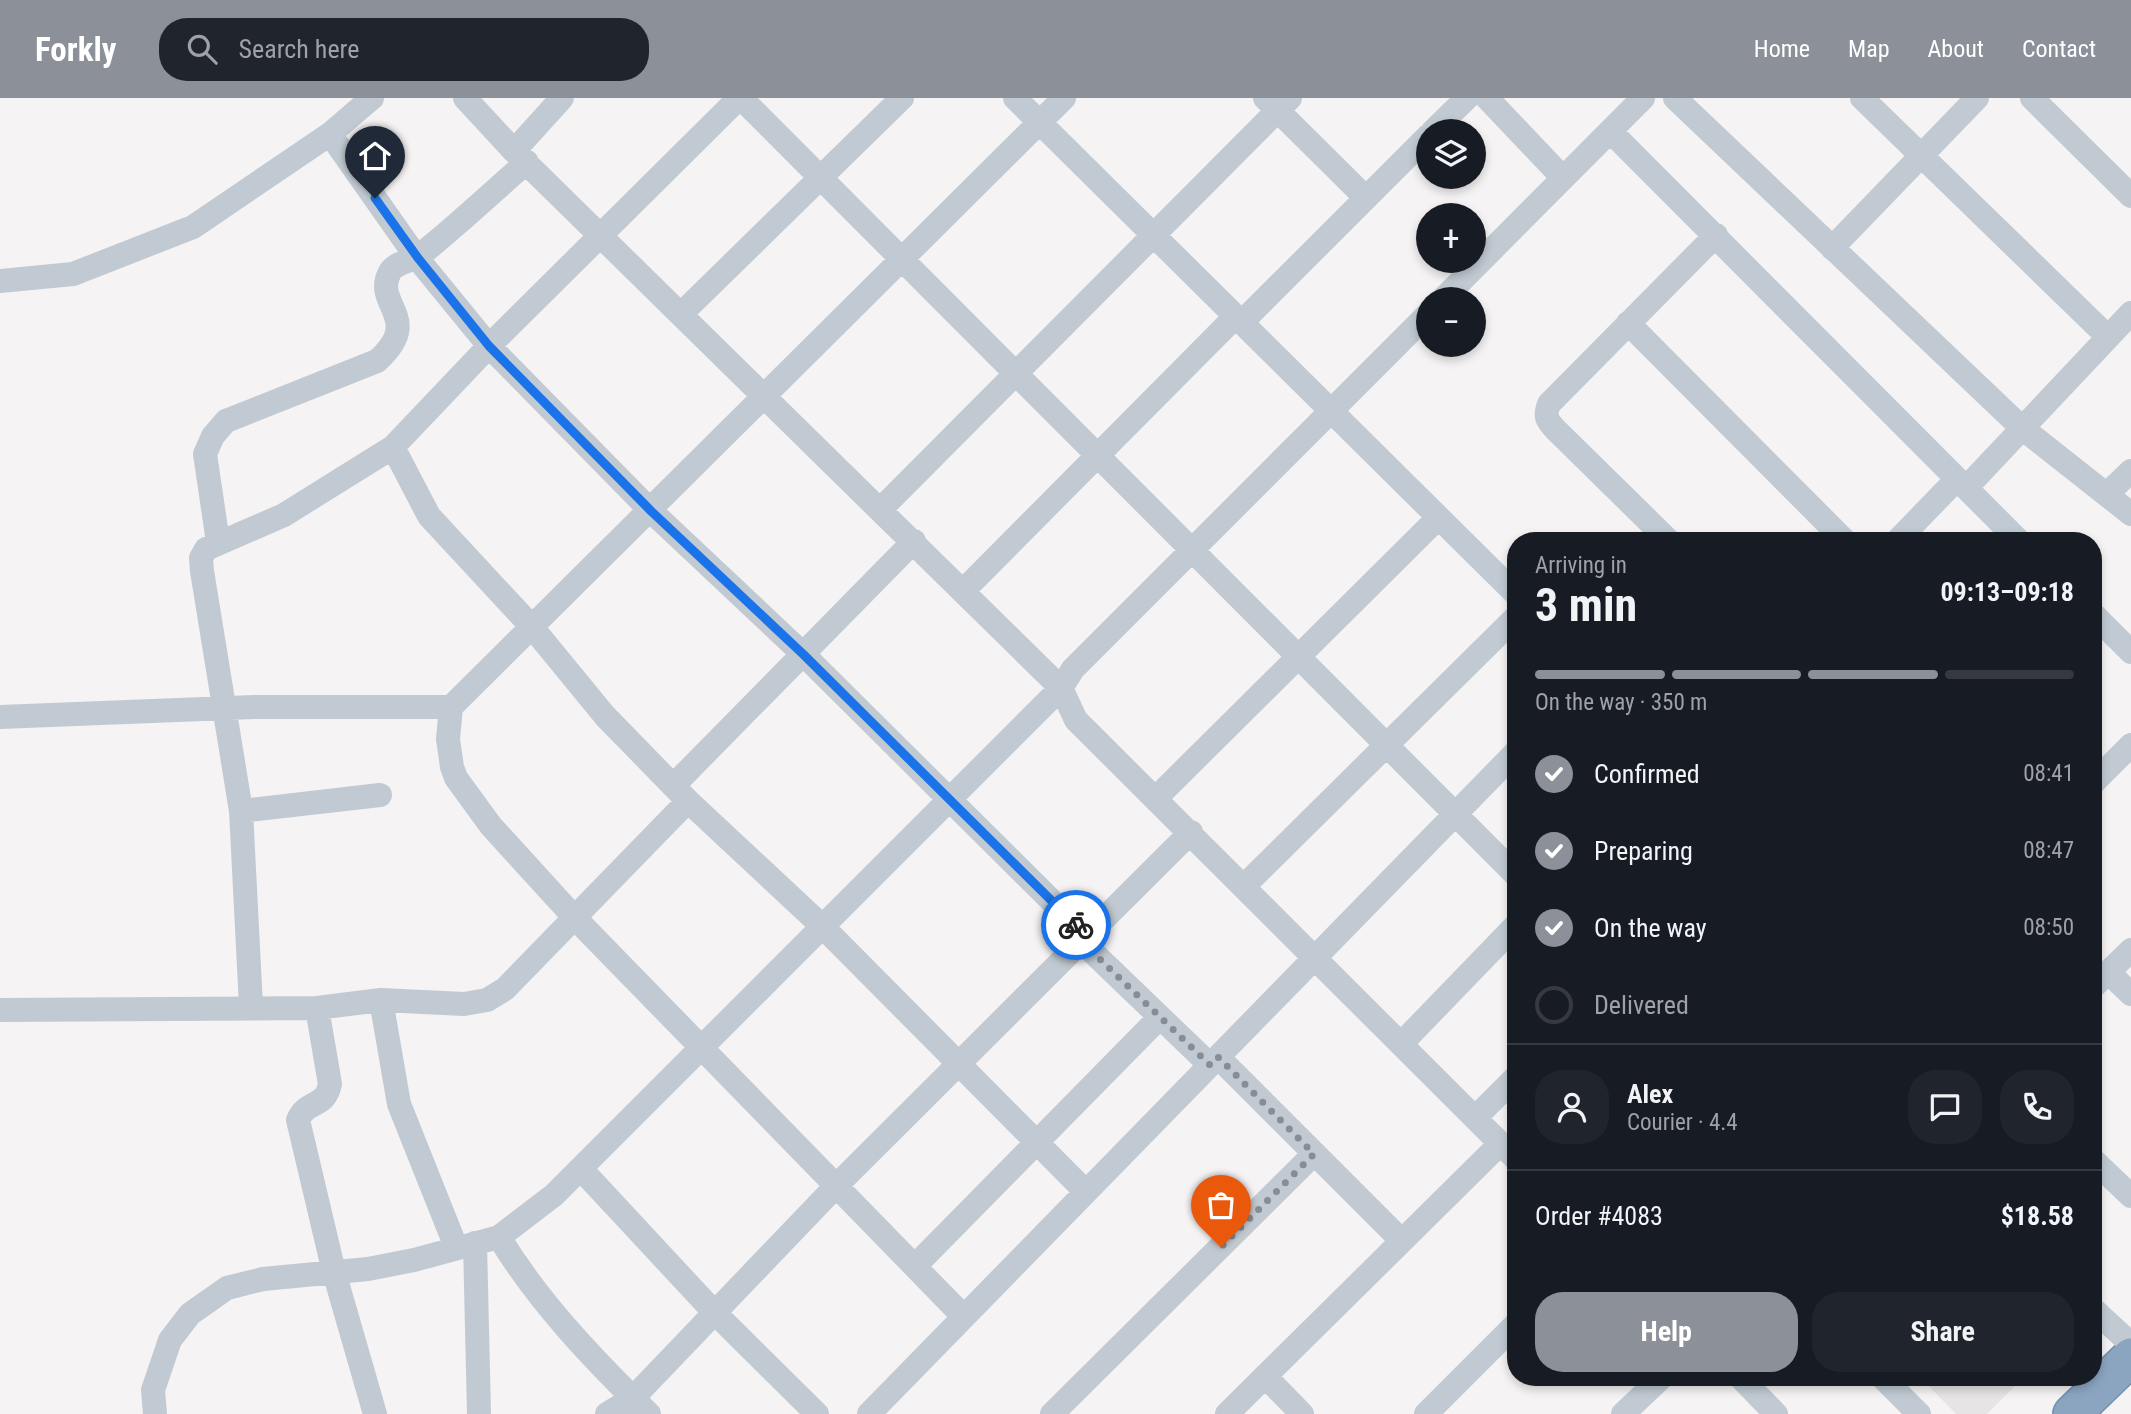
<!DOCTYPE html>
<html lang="en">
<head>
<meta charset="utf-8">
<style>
	body { margin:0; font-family:"Roboto Condensed",sans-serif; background:#20242c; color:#f1f3f6; height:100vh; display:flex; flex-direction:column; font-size:26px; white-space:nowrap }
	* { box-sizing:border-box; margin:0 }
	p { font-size:23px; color:#9ea1a6 }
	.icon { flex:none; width:38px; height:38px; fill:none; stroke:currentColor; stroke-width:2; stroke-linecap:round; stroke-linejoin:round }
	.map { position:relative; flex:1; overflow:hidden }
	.sheet { position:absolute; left:1507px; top:434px; width:595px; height:854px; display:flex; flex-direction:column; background:#171b24; border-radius:28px; box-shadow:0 4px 10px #0003 }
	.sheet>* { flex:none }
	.buttons { position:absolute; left:1416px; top:21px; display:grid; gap:14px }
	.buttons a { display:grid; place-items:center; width:70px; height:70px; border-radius:50%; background:#171b24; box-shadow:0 4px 10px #0003; font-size:35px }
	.pin { position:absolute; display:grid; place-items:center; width:60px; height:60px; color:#fff; margin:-72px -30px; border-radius:50% 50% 50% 0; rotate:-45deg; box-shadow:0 0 7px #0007 }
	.pin .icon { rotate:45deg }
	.courier { position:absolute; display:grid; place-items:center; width:70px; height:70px; margin:-35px; border:5px solid #1a73e8; border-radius:50%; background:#fff; color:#222; box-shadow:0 2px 9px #0007 }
	.headline em { font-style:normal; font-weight:700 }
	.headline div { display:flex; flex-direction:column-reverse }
	.headline { display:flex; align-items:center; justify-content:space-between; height:119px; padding:0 28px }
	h1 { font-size:46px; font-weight:700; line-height:52px }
	.bar { display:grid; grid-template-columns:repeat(4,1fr); gap:10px 7px; align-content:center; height:84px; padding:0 28px }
	.bar i { height:9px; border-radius:5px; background:#363941 }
	.bar .active { background:#8c9099 }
	.bar p { grid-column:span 4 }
	.line { display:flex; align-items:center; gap:18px; padding:0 28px; border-top:2px solid #363941 }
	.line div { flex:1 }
	.round { display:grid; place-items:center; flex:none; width:74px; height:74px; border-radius:28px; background:#20242c }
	ol { padding:0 28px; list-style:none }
	li { display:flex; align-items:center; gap:21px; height:77px }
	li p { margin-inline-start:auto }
	li .icon { padding:7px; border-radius:50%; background:#8c9099; color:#fff; stroke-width:4 }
	li:last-child { color:#9ea1a6 }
	li i { width:38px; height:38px; border:4px solid #363941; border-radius:50% }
	.primary-button { display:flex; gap:14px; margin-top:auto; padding:14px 28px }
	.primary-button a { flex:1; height:80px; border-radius:28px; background:#8c9099; color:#fff; font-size:28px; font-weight:700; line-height:80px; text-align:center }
	.primary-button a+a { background:#20242c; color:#f1f3f6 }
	header { display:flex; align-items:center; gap:42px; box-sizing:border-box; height:98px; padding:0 35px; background:#8c9099; color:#fff }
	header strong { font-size:33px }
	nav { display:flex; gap:38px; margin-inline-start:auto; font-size:24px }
	.search { width:490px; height:63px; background:#20242c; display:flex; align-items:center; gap:18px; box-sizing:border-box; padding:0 24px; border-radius:28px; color:#9ea1a6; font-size:26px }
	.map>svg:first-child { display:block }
	.education { fill:#e6e4e5 }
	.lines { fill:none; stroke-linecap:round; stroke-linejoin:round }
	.highway-casing { stroke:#7690ad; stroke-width:40 }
	.minor { stroke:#c1cad2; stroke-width:24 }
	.highway { stroke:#8ba5c1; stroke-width:37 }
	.done { stroke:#868d94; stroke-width:7; stroke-dasharray:0 12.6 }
	.route { stroke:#1a73e8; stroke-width:9 }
</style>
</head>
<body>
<header>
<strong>Forkly</strong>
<div class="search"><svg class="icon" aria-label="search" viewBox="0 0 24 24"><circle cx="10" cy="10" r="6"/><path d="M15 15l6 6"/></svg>Search here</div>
<nav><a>Home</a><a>Map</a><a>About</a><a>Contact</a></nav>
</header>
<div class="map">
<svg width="2131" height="1316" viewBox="0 0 2131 1316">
	<rect width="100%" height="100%" fill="#f5f3f3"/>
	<path class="education" d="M1920 1279H2024L1987 1316H1956Z"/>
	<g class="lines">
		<g class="highway-casing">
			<path id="highway" d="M2072 1316 2131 1259"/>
		</g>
		<path class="minor" d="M465 0 514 53 1061 590 1076 622 1516 1061
			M741 0 1516 777
			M1015 0 1516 496
			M1265 0 1366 100
			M1487 0 1563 80
			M1675 0 2022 330 2131 416
			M1862 0 2108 239
			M2032 0 2131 98
			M1433 33 1467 0
			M1610 33 2019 443
			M330 36 417 160 489 248 651 413 804 557 1087 838
			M514 53 562 0
			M1832 150 1977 0
			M0 183 73 176 193 129 330 36 372 0
			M1443 201 1643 0
			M681 216 902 0
			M1241 225 1428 38
			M1628 225 1845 443
			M393 349 429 418 532 529 605 618 688 703 822 828 1086 1094
			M1966 390 2131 215
			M2107 396 2131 373
			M881 411 1290 0
			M1669 443 1556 332C1547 322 1544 319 1549 306L1716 137
			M1897 443 1957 381
			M218 444 205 356 213 338 226 323 377 263C424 221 374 207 389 176 394 163 411 165 420 157 457 128 491 95 527 64
			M964 492 1235 219
			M2093 516 2131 554
			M0 619 254 609H451
			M2093 685 2131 647
			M673 688 914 443
			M1157 699 1438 420
			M241 713 380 697
			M1244 788 1516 519
			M1081 843 1210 967
			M2108 874 2131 896
			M2093 889 2131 852
			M381 902 399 1006 456 1149
			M251 908 241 713 202 473 201 460 206 451 284 417 393 349 489 248 739 0
			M317 910 330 986C325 1011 307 1001 298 1022L334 1174 375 1316
			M0 912 317 910 381 902 464 906 487 902 505 891 688 703
			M1401 946 1516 827
			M1218 959 1400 1141
			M1475 1020 1516 979
			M2093 1062 2131 1098
			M581 1071 714 1214 817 1316
			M499 1139C539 1205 594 1262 649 1316
			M475 1145 479 1316
			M915 1168 1160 919
			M2093 1211 2131 1246
			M964 1219 574 819 491 728 456 680 452 669 448 641 451 609 1064 0
			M1265 1278 1302 1316
			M1740 1279 1776 1316
			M1882 1279 1919 1316
			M155 1316 153 1292 170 1242 190 1216 227 1190 263 1181 368 1171 414 1162 499 1139 554 1097 1061 590 1073 571 1428 216
			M607 1316 633 1300 837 1087 1191 734
			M869 1316 1516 654
			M1052 1316 1314 1056
			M1227 1316 1500 1046
			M1426 1316 1516 1226
			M1623 1316 1662 1279"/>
		<use href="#highway" class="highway"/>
	</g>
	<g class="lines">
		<path class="done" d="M1076 827 1087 838 1081 843 1210 967 1218 959 1314 1056 1221 1149"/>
		<path class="route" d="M375 100 418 160 489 248 651 413 804 557 1076 827"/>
	</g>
</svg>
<div class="buttons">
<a><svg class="icon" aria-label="layers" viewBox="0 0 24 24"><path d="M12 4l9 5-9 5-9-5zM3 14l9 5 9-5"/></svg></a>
<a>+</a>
<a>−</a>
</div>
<div class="pin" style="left:1221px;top:1149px;background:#ea580c"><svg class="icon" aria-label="bag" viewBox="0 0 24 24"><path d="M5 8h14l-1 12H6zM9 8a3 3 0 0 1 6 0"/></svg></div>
<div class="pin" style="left:375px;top:100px;background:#1f2937"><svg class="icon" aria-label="home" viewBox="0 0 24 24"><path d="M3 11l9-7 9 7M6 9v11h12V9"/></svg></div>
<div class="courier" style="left:1076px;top:827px"><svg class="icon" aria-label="bike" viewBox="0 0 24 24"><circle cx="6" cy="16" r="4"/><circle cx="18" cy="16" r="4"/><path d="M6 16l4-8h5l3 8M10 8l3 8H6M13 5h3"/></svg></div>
<section class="sheet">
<div class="headline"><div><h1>3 min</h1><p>Arriving in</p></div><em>09:13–09:18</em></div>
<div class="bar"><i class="active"></i><i class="active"></i><i class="active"></i><i></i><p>On the way · 350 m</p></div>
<ol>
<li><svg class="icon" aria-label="check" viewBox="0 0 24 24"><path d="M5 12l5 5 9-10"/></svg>Confirmed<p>08:41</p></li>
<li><svg class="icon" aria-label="check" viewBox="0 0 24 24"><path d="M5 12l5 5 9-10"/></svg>Preparing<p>08:47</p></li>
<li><svg class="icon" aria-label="check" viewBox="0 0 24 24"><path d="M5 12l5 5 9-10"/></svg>On the way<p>08:50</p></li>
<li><i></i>Delivered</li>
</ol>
<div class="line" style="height:126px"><a class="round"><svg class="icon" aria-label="person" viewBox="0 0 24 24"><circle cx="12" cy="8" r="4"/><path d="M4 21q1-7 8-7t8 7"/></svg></a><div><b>Alex</b><p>Courier · 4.4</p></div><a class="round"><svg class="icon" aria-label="chat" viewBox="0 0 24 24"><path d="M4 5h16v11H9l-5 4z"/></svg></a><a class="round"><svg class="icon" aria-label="phone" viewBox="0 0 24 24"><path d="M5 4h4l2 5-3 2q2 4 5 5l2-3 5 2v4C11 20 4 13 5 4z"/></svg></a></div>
<div class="line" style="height:91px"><div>Order #4083</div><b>$18.58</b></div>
<div class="primary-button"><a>Help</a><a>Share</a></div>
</section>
</div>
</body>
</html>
